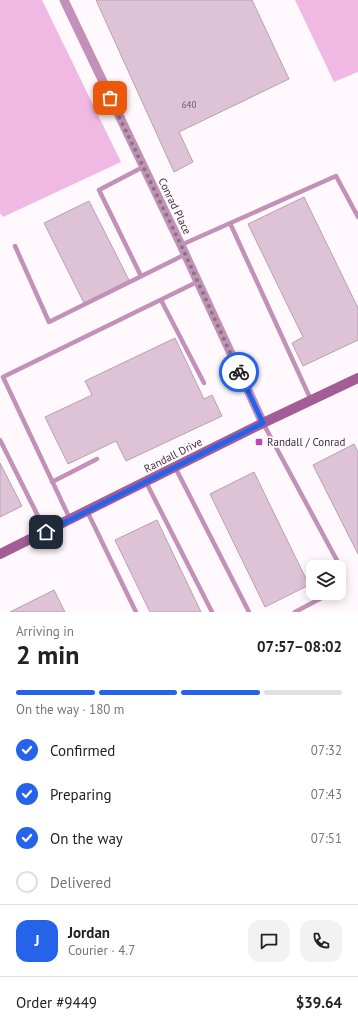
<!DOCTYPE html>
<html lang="en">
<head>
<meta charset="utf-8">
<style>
	body { margin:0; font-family:"PT Sans",sans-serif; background:#f2f2f2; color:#222; height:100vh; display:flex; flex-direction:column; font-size:15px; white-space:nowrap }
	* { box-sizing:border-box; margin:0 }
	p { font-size:13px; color:#767676 }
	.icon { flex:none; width:22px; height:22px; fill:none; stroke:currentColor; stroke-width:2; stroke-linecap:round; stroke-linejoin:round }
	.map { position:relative; height:612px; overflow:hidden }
	.sheet { display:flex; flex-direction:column; background:#fff; flex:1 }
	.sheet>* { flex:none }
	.fabs { position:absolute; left:306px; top:560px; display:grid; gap:8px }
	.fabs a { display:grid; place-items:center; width:40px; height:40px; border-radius:8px; background:#fff; box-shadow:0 2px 10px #0003; font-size:20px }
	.pin { position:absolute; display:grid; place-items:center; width:34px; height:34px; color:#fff; margin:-17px; border-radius:8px; box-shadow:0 2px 6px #0006 }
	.courier { position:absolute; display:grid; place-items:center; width:40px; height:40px; margin:-20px; border:3px solid #2563eb; border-radius:50%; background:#fff; color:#222; box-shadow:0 1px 5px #0007 }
	.summary em { font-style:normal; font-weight:700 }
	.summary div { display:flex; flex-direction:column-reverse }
	.summary { display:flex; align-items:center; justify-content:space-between; height:68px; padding:0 16px }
	h1 { font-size:26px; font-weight:700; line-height:30px }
	.bar { display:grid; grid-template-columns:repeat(4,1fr); gap:6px 4px; align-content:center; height:48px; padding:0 16px }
	.bar i { height:5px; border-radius:3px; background:#e0e0e0 }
	.bar .on { background:#2563eb }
	.bar p { grid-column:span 4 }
	.line { display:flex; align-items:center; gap:10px; padding:0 16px; border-top:1px solid #e0e0e0 }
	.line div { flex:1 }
	.round { display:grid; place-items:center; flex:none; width:42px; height:42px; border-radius:12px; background:#f2f2f2 }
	ol { padding:0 16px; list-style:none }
	li { display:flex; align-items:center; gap:12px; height:44px }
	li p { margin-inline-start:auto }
	li .icon { padding:4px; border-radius:50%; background:#2563eb; color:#fff; stroke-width:4 }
	li:last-child { color:#767676 }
	li i { width:22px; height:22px; border:2px solid #e0e0e0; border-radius:50% }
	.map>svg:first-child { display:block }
	.green { fill:#f0b9e4 }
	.building { fill:#dec3d7; stroke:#b89fb2 }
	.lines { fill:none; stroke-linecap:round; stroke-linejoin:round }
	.lane { stroke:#c391b8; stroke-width:4.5 }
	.street { stroke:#c391b8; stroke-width:9 }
	.secondary { stroke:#a45c97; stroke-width:10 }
	.done { stroke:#81787e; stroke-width:4; stroke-dasharray:0 7.2 }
	.route { stroke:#2563eb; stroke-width:5 }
	.poi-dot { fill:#ba4ba8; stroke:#fff9fd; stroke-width:1.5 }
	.labels { text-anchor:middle; stroke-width:3.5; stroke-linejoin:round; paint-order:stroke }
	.number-label { font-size:9px; fill:#655661 }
	.street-label { font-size:11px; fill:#3d323a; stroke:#fff9fd }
	.poi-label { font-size:11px; fill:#3d323a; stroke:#fff9fd; text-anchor:start }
</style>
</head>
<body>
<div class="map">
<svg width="358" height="612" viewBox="0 0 358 612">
	<rect width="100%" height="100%" fill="#fff9fd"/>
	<path class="green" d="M0 0H42L121 162 3 217 0 213Z
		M295 0H358V72L334 82Z"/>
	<path class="building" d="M96 0H252L289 79 179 132 193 162 174 172Z
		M304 197 358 308V340L303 366 292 343 303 337 248 224Z
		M89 201 130 282 85 305 44 223Z
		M175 338 204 399 212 395 222 416 126 461 116 441 68 464 45 417 92 395 85 381Z
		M354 444 358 452V554L313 465Z
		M0 463 22 506 0 517Z
		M254 472 309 585 265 607 210 494Z
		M157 520 201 612H150L115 540Z
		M54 590 65 612H10Z"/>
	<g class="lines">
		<path class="lane" d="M230 223 311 400
			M181 245 336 176 358 217
			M15 246 49 322 184 255
			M141 276 99 190 143 167
			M161 300 204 383
			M263 423 340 566 344 580 339 587
			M0 440 46 532
			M175 467 249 612
			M52 482 97 459
			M146 482 212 612
			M87 511 136 612
			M70 519 3 377 197 282
			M295 612 331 593"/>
		<path class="street" d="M64 0 181 245 263 423"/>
		<path class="secondary" d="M0 554 263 423 358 378"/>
	</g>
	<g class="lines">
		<path class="done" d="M110 98 181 245 239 372"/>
		<path class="route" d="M46 532 263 423 239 372"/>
	</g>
	<rect class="poi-dot" x="255" y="438" width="8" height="8" rx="2"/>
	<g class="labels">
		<g class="number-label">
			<text x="189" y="108">640</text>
		</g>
		<g class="street-label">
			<text transform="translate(175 206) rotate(64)" y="4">Conrad Place</text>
			<text transform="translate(173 455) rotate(-27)" y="4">Randall Drive</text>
		</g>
		<g class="poi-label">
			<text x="267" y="446">Randall / Conrad</text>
		</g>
	</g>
</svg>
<div class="fabs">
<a><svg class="icon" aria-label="layers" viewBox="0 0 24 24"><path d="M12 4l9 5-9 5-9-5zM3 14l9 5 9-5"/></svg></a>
</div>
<div class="pin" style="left:110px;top:98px;background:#ea580c"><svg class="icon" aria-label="bag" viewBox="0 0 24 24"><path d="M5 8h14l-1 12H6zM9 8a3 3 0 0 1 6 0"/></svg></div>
<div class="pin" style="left:46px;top:532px;background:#1f2937"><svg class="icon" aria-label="home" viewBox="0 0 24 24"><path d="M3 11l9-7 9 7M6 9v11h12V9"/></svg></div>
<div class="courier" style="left:239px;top:372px"><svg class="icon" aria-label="bike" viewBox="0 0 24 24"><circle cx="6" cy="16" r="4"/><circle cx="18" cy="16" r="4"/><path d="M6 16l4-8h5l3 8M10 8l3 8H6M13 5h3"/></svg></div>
</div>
<section class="sheet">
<div class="summary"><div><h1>2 min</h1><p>Arriving in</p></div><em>07:57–08:02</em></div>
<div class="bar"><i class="on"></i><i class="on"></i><i class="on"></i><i></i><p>On the way · 180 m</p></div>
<ol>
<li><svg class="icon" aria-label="check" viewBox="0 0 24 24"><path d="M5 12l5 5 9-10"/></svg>Confirmed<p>07:32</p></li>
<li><svg class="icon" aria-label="check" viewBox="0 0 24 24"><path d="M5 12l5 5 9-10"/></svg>Preparing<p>07:43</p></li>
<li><svg class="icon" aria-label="check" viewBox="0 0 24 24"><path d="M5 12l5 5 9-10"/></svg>On the way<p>07:51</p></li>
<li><i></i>Delivered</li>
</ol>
<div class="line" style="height:72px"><b class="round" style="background:#2563eb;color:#fff">J</b><div><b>Jordan</b><p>Courier · 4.7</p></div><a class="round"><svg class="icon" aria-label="chat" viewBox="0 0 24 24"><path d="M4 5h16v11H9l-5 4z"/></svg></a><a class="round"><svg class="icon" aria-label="phone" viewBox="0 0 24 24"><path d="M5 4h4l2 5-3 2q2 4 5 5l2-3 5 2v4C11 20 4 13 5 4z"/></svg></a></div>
<div class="line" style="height:52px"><div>Order #9449</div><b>$39.64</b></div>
</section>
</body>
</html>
